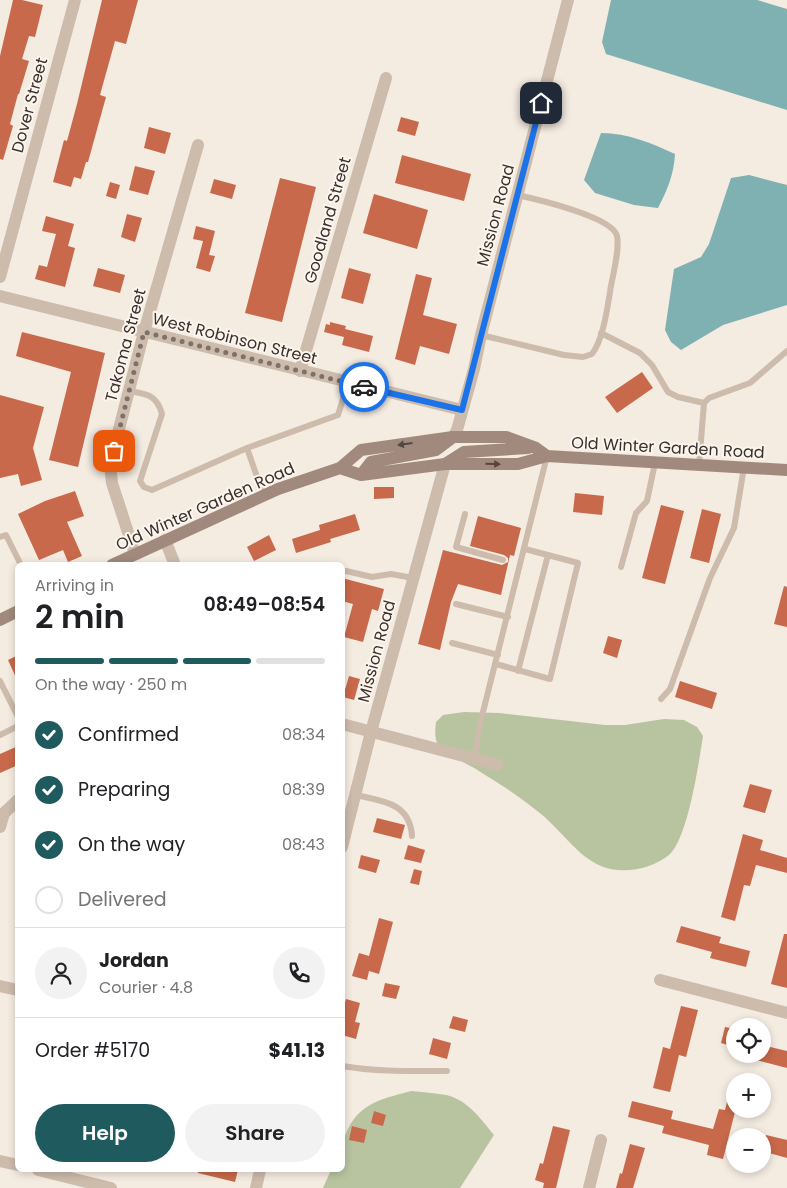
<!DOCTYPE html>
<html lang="en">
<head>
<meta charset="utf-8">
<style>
	body { margin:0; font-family:Poppins,sans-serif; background:#f2f2f2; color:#202124; height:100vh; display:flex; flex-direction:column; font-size:19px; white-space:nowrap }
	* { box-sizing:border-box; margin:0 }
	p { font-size:16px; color:#757577 }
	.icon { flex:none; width:28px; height:28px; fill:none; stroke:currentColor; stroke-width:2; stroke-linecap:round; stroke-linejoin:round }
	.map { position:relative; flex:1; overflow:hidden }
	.panel { position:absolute; left:15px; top:562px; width:330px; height:610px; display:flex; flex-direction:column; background:#fff; border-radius:8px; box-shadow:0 2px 8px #0003 }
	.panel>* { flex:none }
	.tools { position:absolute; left:726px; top:1018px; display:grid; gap:10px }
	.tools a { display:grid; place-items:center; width:45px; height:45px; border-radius:50%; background:#fff; box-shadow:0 2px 8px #0003; font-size:25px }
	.pin { position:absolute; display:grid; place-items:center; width:42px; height:42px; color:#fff; margin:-21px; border-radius:10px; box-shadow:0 2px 8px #0006 }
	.courier { position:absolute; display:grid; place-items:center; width:50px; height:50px; margin:-25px; border:4px solid #1a73e8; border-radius:50%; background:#fff; color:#222; box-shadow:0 1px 6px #0007 }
	.overview em { font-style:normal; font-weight:600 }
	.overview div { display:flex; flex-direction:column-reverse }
	.overview { display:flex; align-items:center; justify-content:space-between; height:85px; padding:0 20px }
	h1 { font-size:32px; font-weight:600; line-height:38px }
	.bar { display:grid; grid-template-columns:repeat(4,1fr); gap:8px 5px; align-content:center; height:60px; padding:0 20px }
	.bar i { height:6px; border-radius:4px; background:#e0e0e0 }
	.bar .current { background:#1f5a5e }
	.bar p { grid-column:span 4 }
	.line { display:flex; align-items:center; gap:12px; padding:0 20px; border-top:1px solid #e0e0e0 }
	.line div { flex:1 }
	.round { display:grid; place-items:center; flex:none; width:52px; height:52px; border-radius:26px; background:#f2f2f2 }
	ol { padding:0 20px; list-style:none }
	li { display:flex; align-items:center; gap:15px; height:55px }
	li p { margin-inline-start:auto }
	li .icon { padding:5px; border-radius:50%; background:#1f5a5e; color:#fff; stroke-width:4 }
	li:last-child { color:#757577 }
	li i { width:28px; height:28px; border:2px solid #e0e0e0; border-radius:50% }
	.button { display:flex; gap:10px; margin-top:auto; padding:10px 20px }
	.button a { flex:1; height:58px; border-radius:30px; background:#1f5a5e; color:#fff; font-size:20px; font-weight:600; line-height:58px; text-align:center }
	.button a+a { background:#f2f2f2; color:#202124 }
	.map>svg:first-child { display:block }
	.green { fill:#b8c4a0 }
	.water { fill:#7fb0b2 }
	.building { fill:#c8694b }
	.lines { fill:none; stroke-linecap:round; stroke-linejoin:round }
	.lane { stroke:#cdbbac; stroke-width:6 }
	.street { stroke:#cdbbac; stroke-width:12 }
	.secondary { stroke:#a18a7d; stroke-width:12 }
	.oneway { fill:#544640 }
	.done { stroke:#7c716b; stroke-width:5; stroke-dasharray:0 9 }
	.route { stroke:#1a73e8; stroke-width:6 }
	.labels { text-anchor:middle; stroke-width:4; stroke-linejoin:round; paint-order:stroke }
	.street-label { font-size:16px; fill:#3b302b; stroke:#fbf5ee }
</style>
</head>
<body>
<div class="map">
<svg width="787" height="1188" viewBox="0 0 787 1188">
	<rect width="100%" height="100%" fill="#f4ebe1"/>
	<path class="green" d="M464 712 499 713 605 725H625L664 719 684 720 697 727 703 736C699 761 688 839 669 855 652 869 622 875 601 866 577 856 561 830 541 814 523 799 502 785 482 773 469 764 452 758 440 747 434 741 435 730 436 722L443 715Z
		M411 1091C422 1092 435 1093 446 1095 468 1100 481 1119 494 1135L460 1188H323L331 1170H342C343 1162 341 1150 343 1142 354 1105 377 1100 411 1091Z"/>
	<path class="water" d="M611 0H757L787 9V110L606 54 602 42Z
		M601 133C628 133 651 143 675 154 674 174 667 191 658 208L634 205 595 193 584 180Z
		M749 175 787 185V305L723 325 681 350 671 342 665 330 674 269 701 257 709 244 731 178Z"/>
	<path class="building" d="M13 0H22L43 5 35 37 29 36 22 59 29 61 19 94H18L10 124 13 126 3 160 0 159V56Z
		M102 0H138L126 44 115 41 100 95 106 97 88 162H86L81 179 74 177 71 187 53 182 64 140 67 141 77 104Z
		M401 117 419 122 415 136 397 131Z
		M149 127 171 133 165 154 144 148Z
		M402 155 471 174 464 201 395 183Z
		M135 166 155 171 148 195 129 190Z
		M280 178 316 187 282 322 245 313Z
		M214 179 236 185 232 199 210 193Z
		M110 182 120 185 116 199 106 196Z
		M374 194 428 210 417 249 363 233Z
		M127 214 142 218 135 242 121 237Z
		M46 216 74 224 68 246 75 248 65 287 35 279 39 265 47 267 56 234 42 231Z
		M196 226 215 231 209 255 215 256 210 272 196 268 203 241 193 239Z
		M98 268 125 275 120 293 93 286Z
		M349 268 371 274 363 304 341 298Z
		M416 274 432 278 423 315 457 324 449 354 420 346 415 365 395 359Z
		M330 322 346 326 345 329 373 336 369 352 342 345 344 337 324 332 326 324 330 325Z
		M22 332 105 353 78 467 49 460 71 372 16 356Z
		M642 372 653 388 617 413 605 397Z
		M0 395 44 407 33 448 42 480 21 486 18 474 0 478Z
		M374 487H394V498L374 499Z
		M75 491 84 516 67 522 82 556 68 562 63 550 39 560 18 514 45 501Z
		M575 493 604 496 602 515 573 512Z
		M661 505 684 511 665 584 642 578Z
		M702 509 721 514 709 563 690 558Z
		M355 514 360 530 330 539 331 542 296 553 292 539 320 530 319 525Z
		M478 516 521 528 514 556 510 555 501 595 458 584 451 602 440 650 418 644 443 550 502 565 508 562V558L504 555 470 546Z
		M269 535 276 550 254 561 247 547Z
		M342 578 384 589 378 611 372 609 363 642 344 637 353 604 342 601Z
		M784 586 787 587V627L774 624Z
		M608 636 622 640 617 658 603 653Z
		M18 655V682L8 660Z
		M349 676 360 679 354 700 343 697Z
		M680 681 717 693 712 709 675 697Z
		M18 746V765L0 773V754Z
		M750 784 772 790 765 813 743 807Z
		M377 818 405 825 401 839 373 832Z
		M743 834 763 840 760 850 787 858V873L756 865 750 886 744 885 735 921 721 917Z
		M408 845 425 850 421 863 404 859Z
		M361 855 380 860 376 873 358 868Z
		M414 869 422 871 419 885 410 883Z
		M379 918 393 922 379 974 369 971 367 980 352 976 359 953 369 956Z
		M681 926 721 937 719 943 750 951 746 967 710 958 712 952 676 942Z
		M784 934H787V988L771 984Z
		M385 983 400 986 396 999 382 996Z
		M346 999 360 1003 355 1022 360 1023 356 1039 342 1035V1011Z
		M681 1006 698 1010 686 1057 679 1055 670 1092 653 1088 663 1047 670 1049Z
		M453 1016 468 1020 465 1032 449 1028Z
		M725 1027 735 1029V1047L721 1043Z
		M433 1038 451 1043 447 1059 429 1054Z
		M762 1045 787 1051V1068L744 1057V1054H762Z
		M732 1082H735V1112L723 1159 707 1155 709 1145 662 1133 664 1126 628 1117 632 1101 673 1111 671 1119 713 1129 719 1109 725 1110Z
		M374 1111 386 1115 383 1126 371 1123Z
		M352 1126 367 1130 364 1143 349 1140Z
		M553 1126 570 1130 556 1188H543L544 1183 535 1180 540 1163 543 1164Z
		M766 1135 787 1140V1158L762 1151Z
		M630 1144 645 1148 633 1188H616L620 1173 622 1174Z
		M198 1170H238L235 1182 198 1173Z"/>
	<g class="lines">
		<path class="lane" d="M601 333 640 353 652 365 668 392 678 397 704 403
			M481 335 564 355 583 357 592 354C603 340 607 310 610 292 612 277 620 251 617 236 613 217 536 199 517 195
			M129 391C147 394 157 395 162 414L140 481 144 487 152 490 247 448 256 474 265 495
			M247 448 338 415 348 383
			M699 465 704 403 709 398 750 383 787 351
			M465 514 456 547 503 560
			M0 537 6 535 21 565
			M621 567 636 513 647 501 655 463
			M346 571 372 577 391 574 413 578
			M456 604 508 617
			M452 643 498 655
			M496 664 550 679 578 563 525 549
			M518 671 548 555
			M0 681 18 717
			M661 699 670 689 710 578 734 528 744 467
			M0 735 18 726
			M474 759 480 724 547 456
			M356 795C383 801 410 803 412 836
			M342 1066C377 1072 412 1071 447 1071"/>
		<path class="street" d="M0 277 75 0
			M0 296 462 410
			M300 371 386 78
			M453 437 457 430 474 369 481 335 568 0
			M165 540 175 565
			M135 554 112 483 110 464 144 332 198 145
			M342 724 498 765
			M0 827 4 813 18 800
			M342 847 371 732 445 464
			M660 980 787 1013
			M0 986 18 990
			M0 1161 18 1165
			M38 1170 111 1188
			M256 1188 260 1170
			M589 1188 601 1140"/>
		<path class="secondary" d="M445 464 464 452 528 448
			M340 468 361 475 445 464H518L547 456 787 470
			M361 475 371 462 436 450 452 438
			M112 565 278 489 340 468 361 450 453 437H506L536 448 547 456
			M0 620 18 611"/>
	</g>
	<defs><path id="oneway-solid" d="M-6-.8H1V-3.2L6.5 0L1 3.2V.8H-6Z" transform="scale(1.25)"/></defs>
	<g class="oneway">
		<use href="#oneway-solid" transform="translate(405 444) rotate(172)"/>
		<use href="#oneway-solid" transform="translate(493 464) rotate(1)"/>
	</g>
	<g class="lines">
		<path class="done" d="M114 451 144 332 364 387"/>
		<path class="route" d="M364 387 462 410 541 103"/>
	</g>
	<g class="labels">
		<g class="street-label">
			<text transform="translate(29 105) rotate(-75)" y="6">Dover Street</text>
			<text transform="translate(495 215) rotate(-75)" y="6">Mission Road</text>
			<text transform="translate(327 220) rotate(-74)" y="6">Goodland Street</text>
			<text transform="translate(235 338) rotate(14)" y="6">West Robinson Street</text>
			<text transform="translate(125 345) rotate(-75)" y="6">Takoma Street</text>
			<text transform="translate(668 447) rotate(3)" y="6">Old Winter Garden Road</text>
			<text transform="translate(205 506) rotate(-24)" y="6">Old Winter Garden Road</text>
			<text transform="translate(376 651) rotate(-75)" y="6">Mission Road</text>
		</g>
	</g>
</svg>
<div class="tools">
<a><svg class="icon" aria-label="locate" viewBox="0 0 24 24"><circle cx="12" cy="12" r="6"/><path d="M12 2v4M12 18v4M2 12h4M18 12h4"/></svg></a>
<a>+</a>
<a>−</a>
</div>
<div class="pin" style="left:114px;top:451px;background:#ea580c"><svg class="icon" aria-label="bag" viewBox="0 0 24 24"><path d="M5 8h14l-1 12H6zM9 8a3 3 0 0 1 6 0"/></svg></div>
<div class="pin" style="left:541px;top:103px;background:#1f2937"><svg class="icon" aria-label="home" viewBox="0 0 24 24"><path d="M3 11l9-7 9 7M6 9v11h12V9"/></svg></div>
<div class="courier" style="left:364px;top:387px"><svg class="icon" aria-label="car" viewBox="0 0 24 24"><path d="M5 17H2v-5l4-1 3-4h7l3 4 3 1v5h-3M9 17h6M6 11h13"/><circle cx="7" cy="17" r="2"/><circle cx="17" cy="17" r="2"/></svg></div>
<section class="panel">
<div class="overview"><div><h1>2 min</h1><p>Arriving in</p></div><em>08:49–08:54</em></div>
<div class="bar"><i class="current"></i><i class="current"></i><i class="current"></i><i></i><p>On the way · 250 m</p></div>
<ol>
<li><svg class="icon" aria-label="check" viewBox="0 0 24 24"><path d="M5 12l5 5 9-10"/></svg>Confirmed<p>08:34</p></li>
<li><svg class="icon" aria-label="check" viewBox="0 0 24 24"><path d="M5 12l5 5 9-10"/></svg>Preparing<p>08:39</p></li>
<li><svg class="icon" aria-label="check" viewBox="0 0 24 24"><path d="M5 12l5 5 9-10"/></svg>On the way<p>08:43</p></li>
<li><i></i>Delivered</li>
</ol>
<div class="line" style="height:90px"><a class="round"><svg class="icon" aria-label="person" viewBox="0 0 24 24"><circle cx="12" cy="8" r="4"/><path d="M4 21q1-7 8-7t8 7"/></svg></a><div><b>Jordan</b><p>Courier · 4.8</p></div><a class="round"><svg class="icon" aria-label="phone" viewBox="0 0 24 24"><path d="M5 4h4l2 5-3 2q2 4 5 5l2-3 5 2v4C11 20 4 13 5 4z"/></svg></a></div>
<div class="line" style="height:65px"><div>Order #5170</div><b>$41.13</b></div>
<div class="button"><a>Help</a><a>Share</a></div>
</section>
</div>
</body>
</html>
